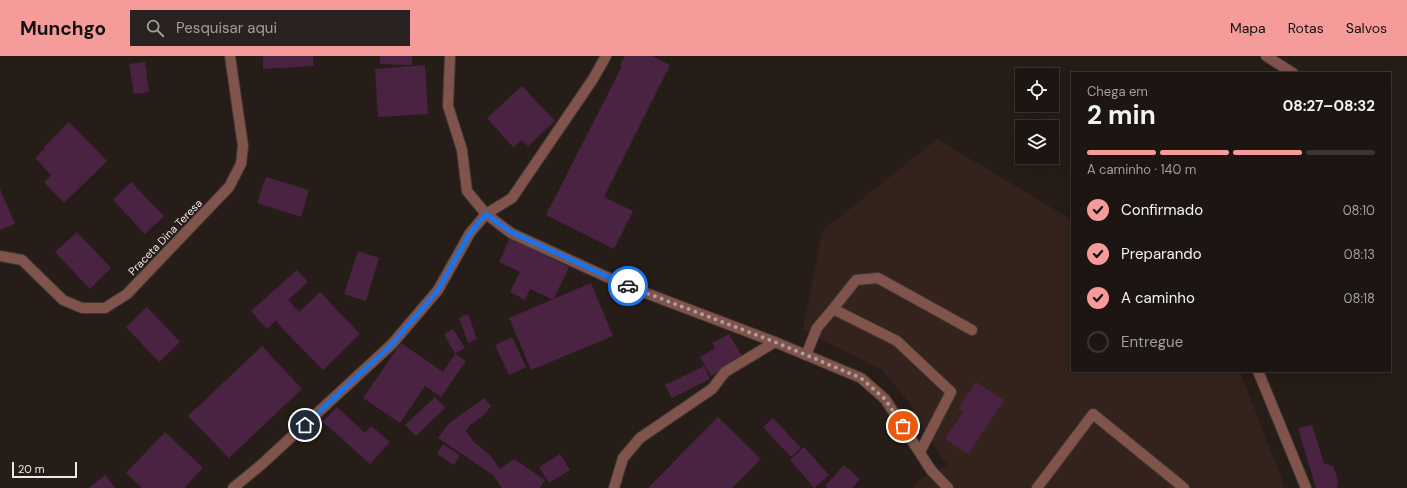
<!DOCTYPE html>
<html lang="pt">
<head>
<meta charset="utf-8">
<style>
	body { margin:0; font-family:"DM Sans",sans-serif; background:#292220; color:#f1f3f6; height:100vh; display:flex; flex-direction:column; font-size:15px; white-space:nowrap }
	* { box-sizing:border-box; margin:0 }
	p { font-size:13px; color:#a09f9f }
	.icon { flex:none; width:22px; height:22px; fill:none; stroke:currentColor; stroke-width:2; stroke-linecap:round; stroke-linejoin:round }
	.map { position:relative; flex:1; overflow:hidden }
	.drawer { position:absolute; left:1071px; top:16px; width:320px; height:300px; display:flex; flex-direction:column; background:#1c1512; border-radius:0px; box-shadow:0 4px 16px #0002,0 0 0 1px #3a3432 }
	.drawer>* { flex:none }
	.buttons { position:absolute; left:1015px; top:12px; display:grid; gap:8px }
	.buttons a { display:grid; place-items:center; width:44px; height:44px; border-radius:0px; background:#1c1512; box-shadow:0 4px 16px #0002,0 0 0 1px #3a3432; font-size:20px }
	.scale { position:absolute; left:12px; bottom:10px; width:65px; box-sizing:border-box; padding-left:4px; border:2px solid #efe7e4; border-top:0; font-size:11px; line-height:14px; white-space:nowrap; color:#efe7e4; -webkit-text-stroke:3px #261c18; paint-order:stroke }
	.pin { position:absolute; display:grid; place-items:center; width:34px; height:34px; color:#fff; margin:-17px; border:2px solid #fff; border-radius:50%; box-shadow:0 1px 4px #0007 }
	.courier { position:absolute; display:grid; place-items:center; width:40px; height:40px; margin:-20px; border:3px solid #1a73e8; border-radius:50%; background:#fff; color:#222; box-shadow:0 1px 5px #0007 }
	.head em { font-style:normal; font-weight:700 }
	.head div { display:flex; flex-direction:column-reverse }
	.head { display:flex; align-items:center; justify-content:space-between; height:68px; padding:0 16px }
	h1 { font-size:26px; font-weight:700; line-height:30px }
	.bar { display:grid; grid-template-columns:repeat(4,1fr); gap:6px 4px; align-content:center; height:48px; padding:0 16px }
	.bar i { height:5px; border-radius:3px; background:#3a3432 }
	.bar .on { background:#f59b9a }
	.bar p { grid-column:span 4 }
	ol { padding:0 16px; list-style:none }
	li { display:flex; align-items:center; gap:12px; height:44px }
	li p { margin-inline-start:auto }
	li .icon { padding:4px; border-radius:50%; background:#f59b9a; color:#111; stroke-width:4 }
	li:last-child { color:#a09f9f }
	li i { width:22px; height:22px; border:2px solid #3a3432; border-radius:50% }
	header { display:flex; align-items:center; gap:24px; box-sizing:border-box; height:56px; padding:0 20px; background:#f59b9a; color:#111 }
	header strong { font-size:19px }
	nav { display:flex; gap:22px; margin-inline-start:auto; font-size:14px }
	.search { width:280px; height:36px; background:#292220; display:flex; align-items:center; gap:10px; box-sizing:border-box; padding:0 14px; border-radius:0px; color:#a09f9f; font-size:15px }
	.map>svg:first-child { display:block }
	.built { fill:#34231d }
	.building { fill:#4a2343 }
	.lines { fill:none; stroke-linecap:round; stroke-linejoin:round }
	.lane-casing { stroke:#423835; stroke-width:12 }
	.street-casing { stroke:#423835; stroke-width:12 }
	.lane { stroke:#80534b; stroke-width:10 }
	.street { stroke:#80534b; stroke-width:10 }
	.done { stroke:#a9a09d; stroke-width:4; stroke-dasharray:0 7.2 }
	.route { stroke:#1a73e8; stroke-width:5 }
	.labels { text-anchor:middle; stroke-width:3; stroke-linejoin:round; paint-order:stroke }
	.street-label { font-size:11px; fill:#efe7e4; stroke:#261c18 }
</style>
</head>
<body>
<header>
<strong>Munchgo</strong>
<div class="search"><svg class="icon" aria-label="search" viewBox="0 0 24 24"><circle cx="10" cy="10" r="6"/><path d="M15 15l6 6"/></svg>Pesquisar aqui</div>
<nav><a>Mapa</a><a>Rotas</a><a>Salvos</a></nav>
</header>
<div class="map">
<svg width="1407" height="432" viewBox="0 0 1407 432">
	<rect width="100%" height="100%" fill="#261c18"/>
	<path class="built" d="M937 83 1072 164V315H1240L1285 432H913L919 424 947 409 922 370 910 348 882 314 803 274 822 175Z"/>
	<path class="building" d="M263 0H313L314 10 263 13Z
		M380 0H412V9L380 8Z
		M625 0H652L670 9 604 141 633 155 614 193 546 159 622 10 620 9Z
		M145 6 149 36 134 38 129 8Z
		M425 9 428 58 378 61 375 13Z
		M522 30 555 65 528 90 522 84 513 91 487 62Z
		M69 66 107 105 64 147 44 126 51 119 35 102 45 93 44 91Z
		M266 121 309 134 301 161 257 147Z
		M131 126 164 160 145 178 113 144Z
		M0 133 15 168 0 174Z
		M77 176 111 212 90 233 55 196Z
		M510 182 569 211 553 244 530 233 525 244 510 236 520 216 499 206Z
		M358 195 379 202 366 245 344 238Z
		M297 214 308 226 288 244 299 256 320 236 360 278 323 314 282 272 276 264 267 273 251 255Z
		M591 227 613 280 531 314 509 262Z
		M147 251 180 286 159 306 126 271Z
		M468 258 477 283 468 287 459 262Z
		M453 273 465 292 455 298 444 278Z
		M729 278 743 302 711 320 700 301 715 292 712 287Z
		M512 281 526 311 509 319 495 289Z
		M401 287 443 316 455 298 466 305 441 341 425 330 400 367 363 342Z
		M262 290 302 333 229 402 188 360Z
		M704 310 710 323 672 342 665 329Z
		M976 326 1004 344 968 398 945 383 963 356 958 353Z
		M435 341 445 352 416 380 405 369Z
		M484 342 491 350 484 359 469 370 466 375 474 386 490 399 500 413 514 403 545 424 540 432H502L493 419 438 382 448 368Z
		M337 351 365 377 371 370 390 386 370 408 323 366Z
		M718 361 761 403 732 432H648Z
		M773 362 801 392 791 401 763 371Z
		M1312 369 1324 407 1333 410 1338 424 1337 432H1316L1298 372Z
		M165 376 203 412 184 432H142L126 417Z
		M443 388 460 399 454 409 437 398Z
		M804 391 829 419 814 432 790 404Z
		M560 398 570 414 549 427 539 411Z
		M844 409 860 423 852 432H827L825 430Z
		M105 419 115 432H89Z"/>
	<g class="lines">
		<g class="lane-casing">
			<path id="lane" d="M833 253 856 224 878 222 972 274
				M806 299 817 272 833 253 897 285 951 336 920 396
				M931 414 948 432
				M1037 432 1093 358 1184 432"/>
		</g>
		<g class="street-casing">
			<path id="street" d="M450 0 448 50 462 94 467 135 486 158 511 177 622 228 775 286 861 322 885 343 931 414
				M1266 0 1293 17
				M0 200 22 204 63 244 82 252H105L127 238 229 131 241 108 243 90 230 0
				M1258 315 1306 432
				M233 432 261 409 392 288 438 234 470 177 486 158 512 142 593 23 606 0
				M614 432 623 402 640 382 712 333 725 316 775 286"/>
		</g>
		<use href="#lane" class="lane"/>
		<use href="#street" class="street"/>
	</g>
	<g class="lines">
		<path class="done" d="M628 230 775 286 861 322 885 343 903 370"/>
		<path class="route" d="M305 369 392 288 438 234 470 177 486 158 511 176 628 230"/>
	</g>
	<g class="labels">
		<g class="street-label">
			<text transform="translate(165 181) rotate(-46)" y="4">Praceta Dina Teresa</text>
		</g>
	</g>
</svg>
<div class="buttons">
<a><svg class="icon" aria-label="locate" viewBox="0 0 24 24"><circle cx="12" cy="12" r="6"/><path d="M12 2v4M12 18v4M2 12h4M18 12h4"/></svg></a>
<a><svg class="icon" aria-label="layers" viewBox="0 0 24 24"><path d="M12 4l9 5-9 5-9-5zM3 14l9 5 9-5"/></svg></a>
</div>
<div class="scale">20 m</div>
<div class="pin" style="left:903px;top:370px;background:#ea580c"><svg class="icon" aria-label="bag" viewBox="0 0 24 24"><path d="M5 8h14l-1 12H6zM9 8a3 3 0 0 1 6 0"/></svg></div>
<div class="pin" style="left:305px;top:369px;background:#1f2937"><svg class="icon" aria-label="home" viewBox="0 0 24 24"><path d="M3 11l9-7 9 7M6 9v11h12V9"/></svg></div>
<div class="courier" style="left:628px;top:230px"><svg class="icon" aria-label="car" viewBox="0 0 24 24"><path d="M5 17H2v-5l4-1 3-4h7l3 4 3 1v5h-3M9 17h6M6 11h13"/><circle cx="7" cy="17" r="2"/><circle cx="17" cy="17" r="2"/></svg></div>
<section class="drawer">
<div class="head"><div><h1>2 min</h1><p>Chega em</p></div><em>08:27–08:32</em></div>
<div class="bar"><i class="on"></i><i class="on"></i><i class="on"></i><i></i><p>A caminho · 140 m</p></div>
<ol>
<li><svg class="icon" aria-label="check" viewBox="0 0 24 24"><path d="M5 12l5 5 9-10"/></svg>Confirmado<p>08:10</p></li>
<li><svg class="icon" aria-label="check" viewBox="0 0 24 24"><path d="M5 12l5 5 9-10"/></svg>Preparando<p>08:13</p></li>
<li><svg class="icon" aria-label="check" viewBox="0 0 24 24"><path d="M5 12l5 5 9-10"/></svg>A caminho<p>08:18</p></li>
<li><i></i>Entregue</li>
</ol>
</section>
</div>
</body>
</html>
